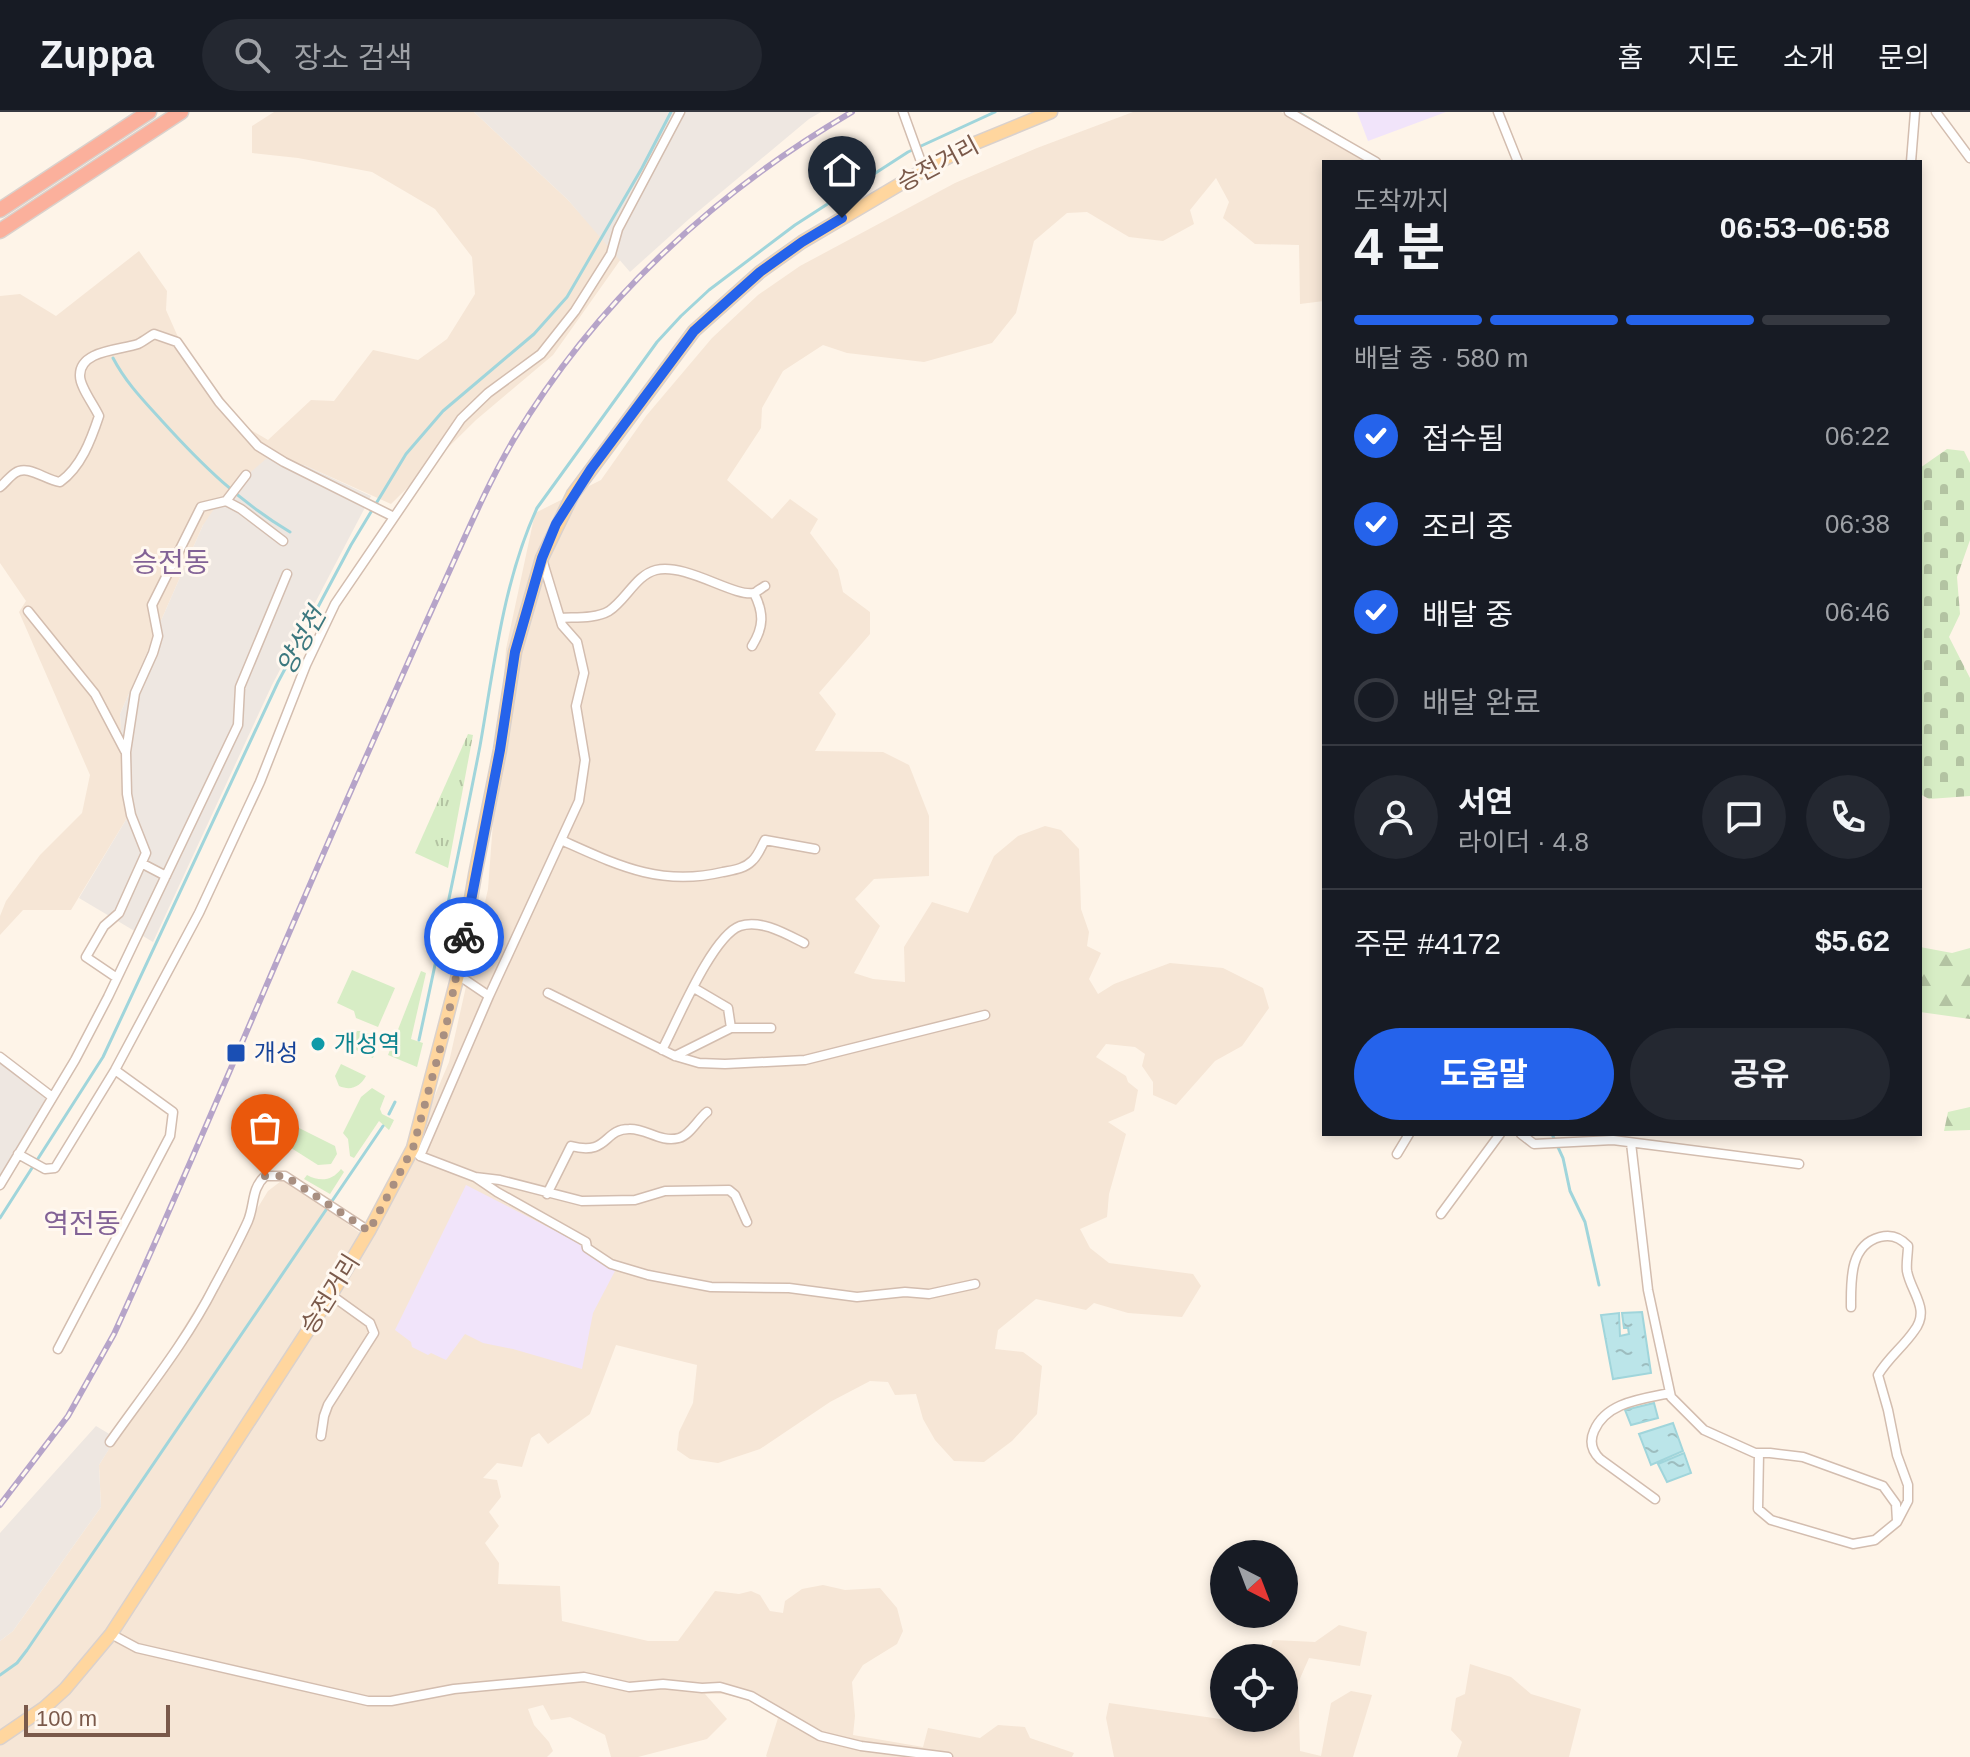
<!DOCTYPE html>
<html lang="ko">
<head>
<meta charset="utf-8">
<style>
	body { margin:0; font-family:Arial,"Noto Sans KR",sans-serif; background:#242831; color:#f1f3f6; height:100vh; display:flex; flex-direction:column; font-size:30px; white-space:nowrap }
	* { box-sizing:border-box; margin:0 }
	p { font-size:26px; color:#9ea1a6 }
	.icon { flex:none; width:44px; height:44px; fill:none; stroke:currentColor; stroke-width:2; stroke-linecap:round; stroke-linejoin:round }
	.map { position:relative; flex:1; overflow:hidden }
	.side { position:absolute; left:1322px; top:48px; width:600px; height:976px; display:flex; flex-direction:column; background:#171b24; border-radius:0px; box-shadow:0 4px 12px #0003 }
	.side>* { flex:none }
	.needle { width:52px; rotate:138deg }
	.tools { position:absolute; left:1210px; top:1428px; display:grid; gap:16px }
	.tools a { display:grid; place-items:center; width:88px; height:88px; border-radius:50%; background:#171b24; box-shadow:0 4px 12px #0003; font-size:40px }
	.scale { position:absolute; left:24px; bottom:20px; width:146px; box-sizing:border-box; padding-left:8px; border:4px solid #7a594a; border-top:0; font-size:22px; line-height:28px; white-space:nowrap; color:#7a594a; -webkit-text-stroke:6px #fff8f0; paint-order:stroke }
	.pin { position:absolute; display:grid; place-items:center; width:68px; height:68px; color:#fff; margin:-82px -34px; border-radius:50% 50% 50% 0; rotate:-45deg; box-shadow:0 0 8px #0007 }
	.pin .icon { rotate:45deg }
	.courier { position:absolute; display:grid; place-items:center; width:80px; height:80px; margin:-40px; border:6px solid #2563eb; border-radius:50%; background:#fff; color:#222; box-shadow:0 2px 10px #0007 }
	.summary em { font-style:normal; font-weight:700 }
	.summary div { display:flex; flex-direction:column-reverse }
	.summary { display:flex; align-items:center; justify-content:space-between; height:136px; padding:0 32px }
	h1 { font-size:52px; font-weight:700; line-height:60px }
	.bar { display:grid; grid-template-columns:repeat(4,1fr); gap:12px 8px; align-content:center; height:96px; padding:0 32px }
	.bar i { height:10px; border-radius:6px; background:#363941 }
	.bar .on { background:#2563eb }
	.bar p { grid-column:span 4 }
	.line { display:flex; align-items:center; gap:20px; padding:0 32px; border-top:2px solid #363941 }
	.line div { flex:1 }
	.round { display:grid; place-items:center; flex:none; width:84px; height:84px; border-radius:42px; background:#242831 }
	ol { padding:0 32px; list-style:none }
	li { display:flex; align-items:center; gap:24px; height:88px }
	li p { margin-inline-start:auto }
	li .icon { padding:8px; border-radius:50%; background:#2563eb; color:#fff; stroke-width:4 }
	li:last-child { color:#9ea1a6 }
	li i { width:44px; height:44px; border:4px solid #363941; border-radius:50% }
	.cta { display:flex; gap:16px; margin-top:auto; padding:16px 32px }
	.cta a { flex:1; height:92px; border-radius:48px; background:#2563eb; color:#fff; font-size:32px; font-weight:700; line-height:92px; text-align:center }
	.cta a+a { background:#242831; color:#f1f3f6 }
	header { display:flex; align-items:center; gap:48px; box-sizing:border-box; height:112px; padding:0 40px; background:#171b24; border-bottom:2px solid #363941 }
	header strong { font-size:38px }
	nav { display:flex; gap:44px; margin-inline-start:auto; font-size:28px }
	.search { width:560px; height:72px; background:#242831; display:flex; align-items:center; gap:20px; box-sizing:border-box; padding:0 28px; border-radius:44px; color:#9ea1a6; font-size:30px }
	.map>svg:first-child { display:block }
	.residential { fill:#f6e6d6 }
	.industrial { fill:#eee7e1 }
	.education { fill:#f1e4fa }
	.grass { fill:#d7edc5 }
	.forest { fill:url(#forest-firs) }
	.cemetery { fill:url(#cemetery-stones) }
	.park { fill:url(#park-tufts) }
	.water { fill:url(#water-ripples); stroke:#a0d5db; stroke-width:2 }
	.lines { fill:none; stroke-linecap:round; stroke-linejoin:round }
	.stream { stroke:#a0d5db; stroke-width:3 }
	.street-casing { stroke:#d3bdaf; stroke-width:11 }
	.primary-casing { stroke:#dad1cc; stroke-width:15 }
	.highway-casing { stroke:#dad1cc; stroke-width:17 }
	.street { stroke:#fff; stroke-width:8 }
	.primary { stroke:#ffd69e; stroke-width:12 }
	.highway { stroke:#fbb09c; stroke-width:14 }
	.rail-casing { stroke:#b6a4c9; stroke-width:6 }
	.rail { stroke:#fff8f0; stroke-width:3; stroke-dasharray:9; stroke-linecap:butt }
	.done { stroke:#a88f81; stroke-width:8; stroke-dasharray:0 14.4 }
	.route { stroke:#2563eb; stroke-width:10 }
	.culture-dot { fill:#0f9aa8; stroke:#fff8f0; stroke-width:3 }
	.transit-dot { fill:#1a4fb4; stroke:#fff8f0; stroke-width:3 }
	.labels { text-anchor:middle; stroke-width:6; stroke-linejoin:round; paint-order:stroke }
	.street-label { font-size:24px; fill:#7a594a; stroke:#fff8f0 }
	.culture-label { font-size:24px; fill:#0d838f; stroke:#fff8f0; text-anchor:start }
	.transit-label { font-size:24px; fill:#164399; stroke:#fff8f0; text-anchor:start }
	.water-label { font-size:26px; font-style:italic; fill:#3c787f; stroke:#fff8f0 }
	.quarter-label { font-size:28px; fill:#826296; stroke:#fff8f0 }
</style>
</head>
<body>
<header>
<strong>Zuppa</strong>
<div class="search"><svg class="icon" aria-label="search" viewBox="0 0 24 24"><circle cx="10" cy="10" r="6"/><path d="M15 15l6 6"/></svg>장소 검색</div>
<nav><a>홈</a><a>지도</a><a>소개</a><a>문의</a></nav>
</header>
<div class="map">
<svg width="1970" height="1645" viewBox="0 0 1970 1645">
	<defs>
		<pattern id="forest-firs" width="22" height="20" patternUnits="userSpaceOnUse" patternTransform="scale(2)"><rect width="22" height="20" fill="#d7edc5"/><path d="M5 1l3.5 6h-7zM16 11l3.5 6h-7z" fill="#b3c3a2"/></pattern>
		<pattern id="cemetery-stones" width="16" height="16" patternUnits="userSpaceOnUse" patternTransform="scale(2)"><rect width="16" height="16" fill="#d7edc5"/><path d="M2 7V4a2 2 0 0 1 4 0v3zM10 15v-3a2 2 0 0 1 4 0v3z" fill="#b3c3a2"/></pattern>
		<pattern id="park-tufts" width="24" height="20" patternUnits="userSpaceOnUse" patternTransform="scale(2)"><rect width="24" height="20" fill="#d7edc5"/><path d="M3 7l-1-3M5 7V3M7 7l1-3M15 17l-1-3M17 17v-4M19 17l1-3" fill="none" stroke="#b3c3a2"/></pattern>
		<pattern id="water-ripples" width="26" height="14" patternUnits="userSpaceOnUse" patternTransform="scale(2)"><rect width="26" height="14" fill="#bbe5e9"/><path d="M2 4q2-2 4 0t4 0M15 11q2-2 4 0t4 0" fill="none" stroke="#9dbdbf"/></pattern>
	</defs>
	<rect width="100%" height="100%" fill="#fef4e8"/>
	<path class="residential" d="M274 0H474L568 88 621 147 553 243 476 308 391 392 304 353 203 413 120 602 127 706 71 798H23L0 823V804L6 789 40 743 82 701 90 663 19 500 26 489 0 451V184L20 182 56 204 139 139 167 179 166 198 178 225 244 314 268 328 311 288 334 289 373 238 418 248 447 227 475 182 472 145 435 97 372 60 298 46 252 41V14Z
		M1133 0H1281L1370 50H1324V189L1300 192 1299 133 1255 132 1223 106 1229 90 1216 66 1190 98 1194 112 1163 129 1129 125 1087 100 1067 101 1034 129 1016 201 992 231 924 250 847 241 823 233 783 259 762 296 761 316 727 368 772 407 790 387 818 407 810 421 838 458 843 480 870 500V522L819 581 836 602 815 639 883 640 909 653 929 704V764L874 767 855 787 880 814 854 861 873 867 905 870 904 835 932 790 968 801 994 744 1018 724 1045 714 1061 718 1079 737 1081 797 1089 820 1087 834 1101 841 1089 867 1098 882 1114 872 1170 851 1223 856 1263 876 1269 896 1242 934 1215 949 1176 993 1153 983V970L1142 954 1145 942 1135 935 1106 932 1096 945 1126 964 1128 970 1138 978 1134 999 1108 1010 1126 1022 1109 1082 1107 1105 1080 1117 1090 1136 1109 1151 1193 1162 1201 1174 1182 1205 1128 1201 1094 1191 1086 1198 1036 1187 998 1218 995 1237 1023 1240 1042 1254 1037 1302 1012 1329 984 1350 954 1349 935 1328 923 1307 916 1282 895 1283 888 1270 870 1269 830 1290 760 1337 718 1351 690 1347 677 1338 679 1320 693 1291 697 1253 616 1233 590 1302 548 1332 539 1321 531 1326 522 1355 497 1351 483 1366 497 1368 501 1385 489 1400 499 1414 485 1431 499 1451 498 1472 560 1474 562 1509 648 1529H678L715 1479 739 1482 751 1479 760 1483 770 1499 783 1501 785 1489 802 1477 823 1473 845 1478 880 1476 897 1496 903 1519 897 1532 863 1553 852 1570 855 1604 853 1623 923 1635 928 1616 980 1626 998 1613 1025 1615 1030 1626 1074 1641 1072 1645H767L766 1644 778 1606 753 1589 723 1582H705L727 1607 707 1627 638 1645H611L605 1623 570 1605 551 1608 543 1593 528 1597 534 1613 549 1630 553 1639 547 1645H0V1529L13 1519 101 1395 99 1353 268 1079 285 1066 360 1121 380 1113 449 950 488 777 506 537 535 401 601 368 646 304 712 226 758 183 800 154 955 71 1037 36Z
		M1339 1513 1367 1520 1360 1554 1309 1546 1298 1571 1300 1639 1321 1644 1331 1591 1351 1579 1372 1583 1353 1645H1114L1106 1606 1109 1591 1255 1612 1257 1606H1284V1546H1267L1273 1528 1315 1530Z
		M1470 1552 1511 1565 1531 1582 1581 1597 1569 1645H1457L1462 1630 1451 1618 1456 1586 1465 1582Z"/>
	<path class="industrial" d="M474 0H821L809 7 689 107 630 160 568 88Z
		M267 346 304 353 371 384 272 573 153 830 79 786 127 706 120 602 203 413 223 384Z
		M0 951 46 986 0 1068Z
		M96 1314 116 1326 99 1353 101 1395 13 1519 0 1529V1421Z"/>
	<path class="education" d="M1357 0H1446L1368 29Z
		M466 1073 577 1130 592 1144 616 1157 593 1201 582 1257 513 1237 483 1231 465 1222 446 1248 431 1241 428 1243 412 1235 411 1230 395 1218Z"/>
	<path class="grass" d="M352 858 395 876 378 915 356 906 354 899 337 891Z
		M421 859 426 861 411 927 423 931 417 955 388 943Z
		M357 919H364C375 925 377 934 373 946L348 934Z
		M341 952 366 964C360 975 351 979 339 974L335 964Z
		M372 976 385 984 380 997 382 1002 394 1008 389 1018 379 1009 354 1046 350 1044 348 1027 343 1021 361 985Z
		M297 1015 335 1034 337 1042 331 1052 318 1053 288 1034 289 1022Z
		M341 1057 344 1060 330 1082 304 1067 307 1063C320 1070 332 1069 341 1057Z"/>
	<path class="forest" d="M1920 835 1952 841 1970 836V907L1920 900Z
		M1970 995V1018L1944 1019 1948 1000Z"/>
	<path class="cemetery" d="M1947 337 1964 339 1970 351V428L1957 465 1960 502 1949 525 1970 566V684L1929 687 1920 682V356Z"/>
	<path class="park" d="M468 622 473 623 448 756 415 741Z"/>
	<path class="water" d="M1642 1200 1651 1261 1613 1267 1601 1203 1619 1201 1620 1224 1629 1222 1628 1216H1624L1622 1201Z
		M1654 1291 1658 1306 1631 1313 1625 1298Z
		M1673 1311 1683 1339 1651 1353 1639 1322Z
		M1684 1341 1691 1361 1667 1370 1658 1352Z"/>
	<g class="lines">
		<path class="stream" d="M1298 0 1345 28
			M113 246C126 271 144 289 163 310 202 353 240 390 290 420
			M419 928C440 830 461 732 480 634 494 555 503 470 537 396L657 230 681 204 709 178 795 113 908 40 995 0
			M389 1002 395 990
			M1552 1022 1563 1046 1570 1079 1585 1110 1599 1173
			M0 1106 103 945 278 570 351 433 406 342 443 299 534 222 567 185 642 56 671 0
			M0 1563 17 1551 27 1538 383 1014"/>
		<g class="street-casing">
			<path id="street" d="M903 0 924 58
				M1289 0 1376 50
				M1498 0 1518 50
				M1936 0 1970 46
				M1911 50 1915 0
				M0 375C5 371 9 365 15 361 28 352 45 368 60 370 81 355 91 328 99 304 94 293 80 275 80 264 79 238 121 238 138 232 144 229 149 225 154 222L177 230 219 290 258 334 284 350 394 405
				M226 389 246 363
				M28 499 95 582 125 639
				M560 506C575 505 595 507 609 499 626 488 636 463 656 458 687 451 733 485 754 481 755 481 763 475 765 474
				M752 534C764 515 764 501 754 481
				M561 728C617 753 660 775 723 760 733 758 744 757 752 749 758 744 761 735 765 728L815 737
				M143 752 166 764
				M458 863 489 884
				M117 866 86 845 104 814 119 801 146 741 131 703 127 682 126 640 135 581 153 541 158 524 152 493 201 395 226 389 241 397 283 429
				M694 876 728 896 731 916
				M548 881 675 944 699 951 725 952 805 948 985 903
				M662 938C677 910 712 824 740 814 761 807 786 822 804 831
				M675 944 731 916H771
				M0 945 51 984
				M1521 1022 1534 1032 1613 1028 1799 1052
				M1631 1031 1648 1178 1671 1285 1704 1318 1755 1341H1770L1803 1345 1883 1374 1896 1392 1897 1409
				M413 1036 420 1044 489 884 579 689 585 648 576 594 584 561 577 530 562 513 542 447
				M18 1042 45 1057 55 1056 115 958 199 801 260 670 306 553 335 492 461 307 488 281 541 242 575 199 611 142 618 117 680 0
				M1397 1042 1409 1022
				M420 1044 475 1065 500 1068 582 1089 635 1088 665 1079 729 1078 735 1083 747 1110
				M475 1065 497 1080 586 1130 587 1136 611 1152 648 1163 711 1175 789 1176 857 1185 905 1180 929 1182 975 1172
				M0 1073 75 948 108 885 238 613 240 575 287 462
				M547 1082 571 1034C609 1044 603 1017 629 1017 646 1016 660 1031 679 1026 690 1023 698 1007 707 1000
				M1441 1102 1500 1022
				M58 1237 170 1024 173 1000 115 958
				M321 1324 324 1304 328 1293 374 1221 370 1211 331 1183
				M110 1330C146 1279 186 1230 214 1175 226 1153 238 1131 248 1109 255 1092 251 1077 265 1064H285L369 1119
				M1759 1341 1758 1397 1771 1408 1853 1432 1875 1428 1897 1410 1908 1389V1373L1897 1343 1888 1298 1878 1263C1888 1246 1903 1235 1914 1219 1931 1197 1911 1181 1907 1159 1906 1151 1908 1142 1908 1134 1900 1125 1891 1122 1880 1125 1849 1133 1851 1170 1851 1195
				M1655 1387 1600 1347C1592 1339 1589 1330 1594 1319 1606 1290 1642 1287 1670 1281
				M111 1522 137 1536 368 1589H391L454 1577 584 1565 629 1575 663 1572 702 1576 720 1575 751 1584 820 1624 861 1634 948 1645"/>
		</g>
		<g class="primary-casing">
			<path id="primary" d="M0 1626 44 1596 65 1577 111 1522 331 1183 369 1119 413 1036 458 863 475 763 500 638 515 540 542 446 573 382 694 219 760 160 802 130 924 58 973 32 1051 0"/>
		</g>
		<g class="highway-casing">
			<path id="highway" d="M0 98 149 0
				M0 119 181 0"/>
		</g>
		<use href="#street" class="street"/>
		<use href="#primary" class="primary"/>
		<use href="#highway" class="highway"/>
		<g class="rail-casing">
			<path id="rail" d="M0 1393 68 1304 114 1222C198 1038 275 850 357 665 386 601 414 536 444 471 466 423 487 373 514 327 596 190 715 80 852 0"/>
		</g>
		<use href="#rail" class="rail"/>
	</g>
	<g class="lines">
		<path class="done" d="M265 1064H285L369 1119 413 1036 446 915 464 825"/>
		<path class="route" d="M464 825 500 638 515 540 542 446 556 412 591 357 694 219 760 160 802 130 842 106"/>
	</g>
	<circle class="culture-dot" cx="318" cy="932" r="8"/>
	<rect class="transit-dot" x="226" y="931" width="20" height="20" rx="4"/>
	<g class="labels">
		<g class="street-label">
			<text transform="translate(938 52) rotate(-28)" y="8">승전거리</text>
			<text transform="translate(330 1182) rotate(-58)" y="8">승전거리</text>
		</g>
		<g class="culture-label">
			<text x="334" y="940">개성역</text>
		</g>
		<g class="transit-label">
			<text x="254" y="949">개성</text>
		</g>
		<g class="water-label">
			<text transform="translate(301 529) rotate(-61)" y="9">양성천</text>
		</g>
		<g class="quarter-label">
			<text x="171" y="460">승전동</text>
			<text x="82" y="1121">역전동</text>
		</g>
	</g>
</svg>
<div class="tools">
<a><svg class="needle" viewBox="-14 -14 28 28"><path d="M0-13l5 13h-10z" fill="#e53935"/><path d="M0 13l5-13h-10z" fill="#9ea1a6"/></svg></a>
<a><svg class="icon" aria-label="locate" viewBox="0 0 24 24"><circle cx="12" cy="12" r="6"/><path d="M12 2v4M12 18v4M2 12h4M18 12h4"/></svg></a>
</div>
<div class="scale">100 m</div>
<div class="pin" style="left:265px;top:1064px;background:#ea580c"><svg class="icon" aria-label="bag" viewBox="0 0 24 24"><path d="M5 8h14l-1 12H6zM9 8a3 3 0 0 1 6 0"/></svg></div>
<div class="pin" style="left:842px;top:106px;background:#1f2937"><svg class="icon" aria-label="home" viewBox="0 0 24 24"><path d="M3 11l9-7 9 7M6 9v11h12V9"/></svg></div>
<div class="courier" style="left:464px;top:825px"><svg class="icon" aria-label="bike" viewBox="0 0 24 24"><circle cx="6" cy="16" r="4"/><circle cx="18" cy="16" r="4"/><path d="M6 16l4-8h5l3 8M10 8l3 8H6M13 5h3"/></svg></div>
<section class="side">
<div class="summary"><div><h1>4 분</h1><p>도착까지</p></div><em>06:53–06:58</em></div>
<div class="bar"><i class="on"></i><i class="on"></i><i class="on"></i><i></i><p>배달 중 · 580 m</p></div>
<ol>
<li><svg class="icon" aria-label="check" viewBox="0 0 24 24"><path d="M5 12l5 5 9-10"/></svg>접수됨<p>06:22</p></li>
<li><svg class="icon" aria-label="check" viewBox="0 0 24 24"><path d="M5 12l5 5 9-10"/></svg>조리 중<p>06:38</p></li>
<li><svg class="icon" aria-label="check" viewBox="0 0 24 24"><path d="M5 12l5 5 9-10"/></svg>배달 중<p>06:46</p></li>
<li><i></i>배달 완료</li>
</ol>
<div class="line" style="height:144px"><a class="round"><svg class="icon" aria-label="person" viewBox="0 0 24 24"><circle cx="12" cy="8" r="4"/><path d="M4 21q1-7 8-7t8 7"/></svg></a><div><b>서연</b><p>라이더 · 4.8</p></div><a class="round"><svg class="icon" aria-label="chat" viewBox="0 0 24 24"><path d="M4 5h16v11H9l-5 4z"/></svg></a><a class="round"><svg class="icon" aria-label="phone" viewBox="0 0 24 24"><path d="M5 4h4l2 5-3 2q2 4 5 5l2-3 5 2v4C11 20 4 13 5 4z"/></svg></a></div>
<div class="line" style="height:104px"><div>주문 #4172</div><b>$5.62</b></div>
<div class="cta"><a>도움말</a><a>공유</a></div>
</section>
</div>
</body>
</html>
